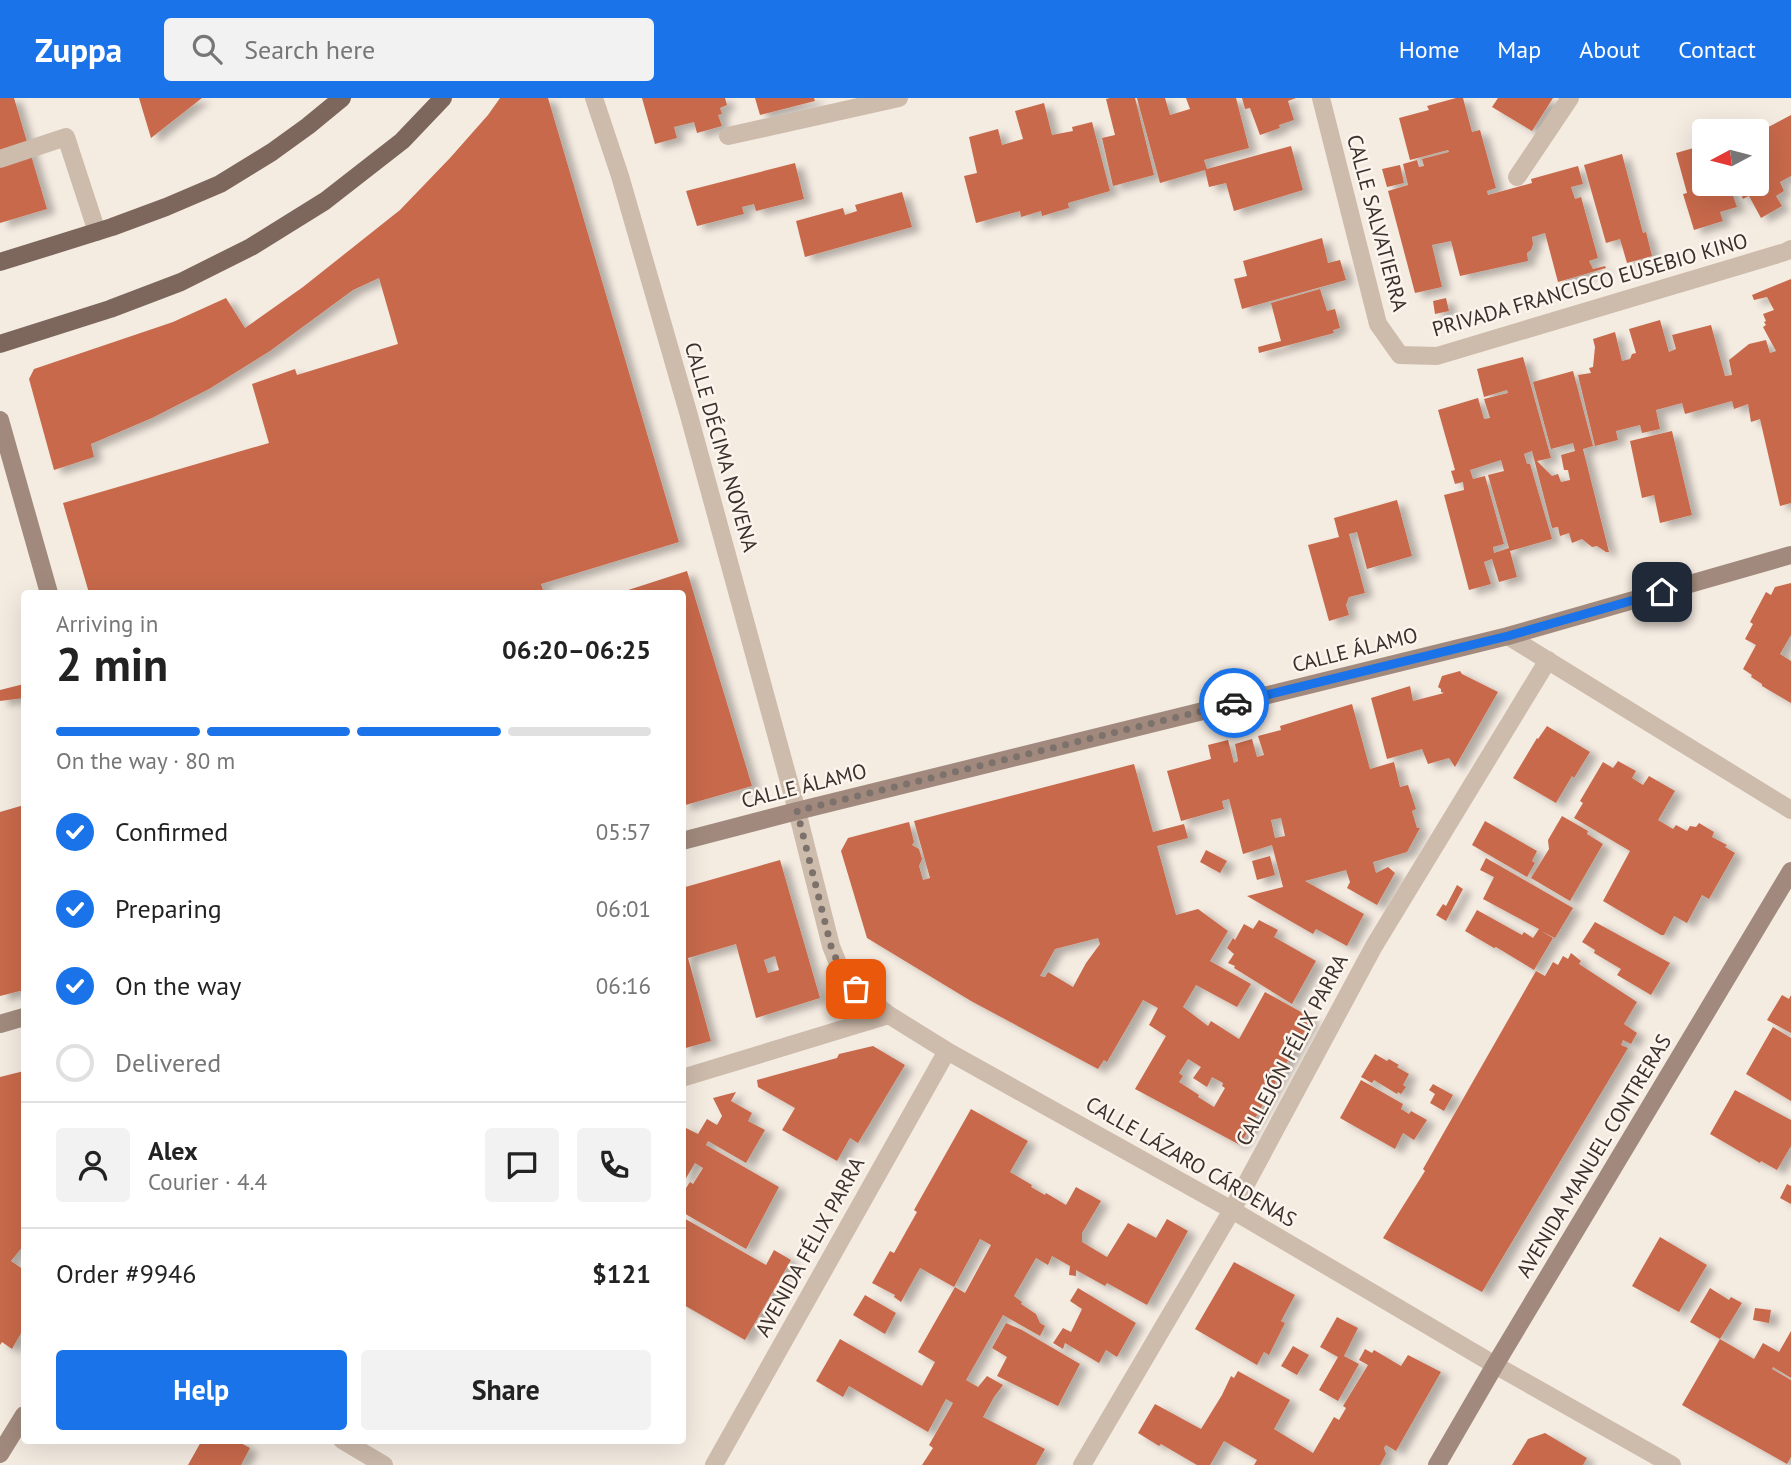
<!DOCTYPE html>
<html lang="en">
<head>
<meta charset="utf-8">
<style>
	body { margin:0; font-family:"PT Sans",sans-serif; background:#f2f2f2; color:#222; height:100vh; display:flex; flex-direction:column; font-size:26px; white-space:nowrap }
	* { box-sizing:border-box; margin:0 }
	p { font-size:23px; color:#767676 }
	.icon { flex:none; width:38px; height:38px; fill:none; stroke:currentColor; stroke-width:2; stroke-linecap:round; stroke-linejoin:round }
	.map { position:relative; flex:1; overflow:hidden }
	.drawer { position:absolute; left:21px; top:492px; width:665px; height:854px; display:flex; flex-direction:column; background:#fff; border-radius:7px; box-shadow:0 7px 28px #0002 }
	.drawer>* { flex:none }
	.needle { width:46px; rotate:263deg }
	.buttons { position:absolute; left:1692px; top:21px; display:grid; gap:14px }
	.buttons a { display:grid; place-items:center; width:77px; height:77px; border-radius:7px; background:#fff; box-shadow:0 7px 28px #0002; font-size:35px }
	.pin { position:absolute; display:grid; place-items:center; width:60px; height:60px; color:#fff; margin:-30px; border-radius:14px; box-shadow:0 4px 10px #0006 }
	.courier { position:absolute; display:grid; place-items:center; width:70px; height:70px; margin:-35px; border:5px solid #1a73e8; border-radius:50%; background:#fff; color:#222; box-shadow:0 2px 9px #0007 }
	.overview em { font-style:normal; font-weight:600 }
	.overview div { display:flex; flex-direction:column-reverse }
	.overview { display:flex; align-items:center; justify-content:space-between; height:119px; padding:0 35px }
	h1 { font-size:46px; font-weight:600; line-height:52px }
	.bar { display:grid; grid-template-columns:repeat(4,1fr); gap:10px 7px; align-content:center; height:84px; padding:0 35px }
	.bar i { height:9px; border-radius:5px; background:#e0e0e0 }
	.bar .on { background:#1a73e8 }
	.bar p { grid-column:span 4 }
	.line { display:flex; align-items:center; gap:18px; padding:0 35px; border-top:2px solid #e0e0e0 }
	.line div { flex:1 }
	.round { display:grid; place-items:center; flex:none; width:74px; height:74px; border-radius:7px; background:#f2f2f2 }
	ol { padding:0 35px; list-style:none }
	li { display:flex; align-items:center; gap:21px; height:77px }
	li p { margin-inline-start:auto }
	li .icon { padding:7px; border-radius:50%; background:#1a73e8; color:#fff; stroke-width:4 }
	li:last-child { color:#767676 }
	li i { width:38px; height:38px; border:4px solid #e0e0e0; border-radius:50% }
	.primary-button { display:flex; gap:14px; margin-top:auto; padding:14px 35px }
	.primary-button a { flex:1; height:80px; border-radius:7px; background:#1a73e8; color:#fff; font-size:28px; font-weight:600; line-height:80px; text-align:center }
	.primary-button a+a { background:#f2f2f2; color:#222 }
	header { display:flex; align-items:center; gap:42px; box-sizing:border-box; height:98px; padding:0 35px; background:#1a73e8; color:#fff }
	header strong { font-size:33px }
	nav { display:flex; gap:38px; margin-inline-start:auto; font-size:24px }
	.search { width:490px; height:63px; background:#f2f2f2; display:flex; align-items:center; gap:18px; box-sizing:border-box; padding:0 24px; border-radius:7px; color:#767676; font-size:26px }
	.map>svg:first-child { display:block }
	.building { fill:#c8694b; fill-rule:evenodd; filter:url(#shadow) }
	.lines { fill:none; stroke-linecap:round; stroke-linejoin:round }
	.lane { stroke:#cdbbac; stroke-width:18 }
	.street { stroke:#cdbbac; stroke-width:18 }
	.secondary { stroke:#a18a7d; stroke-width:18 }
	.primary { stroke:#7d675c; stroke-width:18 }
	.done { stroke:#7c716b; stroke-width:7; stroke-dasharray:0 12.6 }
	.route { stroke:#1a73e8; stroke-width:9 }
	.labels { text-anchor:middle; stroke-width:5; stroke-linejoin:round; paint-order:stroke }
	.street-label { font-size:21px; fill:#3b302b; stroke:#fbf5ee }
</style>
</head>
<body>
<header>
<strong>Zuppa</strong>
<div class="search"><svg class="icon" aria-label="search" viewBox="0 0 24 24"><circle cx="10" cy="10" r="6"/><path d="M15 15l6 6"/></svg>Search here</div>
<nav><a>Home</a><a>Map</a><a>About</a><a>Contact</a></nav>
</header>
<div class="map">
<svg width="1791" height="1367" viewBox="0 0 1791 1367">
	<defs>
		<filter id="shadow"><feDropShadow dx="8" dy="4.5" stdDeviation="3.5" flood-color="#0004"/></filter>
	</defs>
	<rect width="100%" height="100%" fill="#f4ebe1"/>
	<path class="building" d="M0 0H14L47 111 0 125Z
		M139 0H202L151 40Z
		M500 0H548L679 444 541 486 544 495H89L63 405 269 345 252 286 295 271 297 277 398 246 379 180 353 192 270 253 209 291 152 320 91 346 94 359 54 372 29 281 34 271 173 224 226 200 245 230 303 189 400 112 450 60 488 17Z
		M642 0H725L727 7 720 10 722 16 718 17 722 28 697 35 694 24 674 29 677 40 655 46Z
		M755 0H814L815 3 760 17Z
		M1110 0H1135L1154 77 1113 88 1102 40 1115 37 1106 1Z
		M1137 0H1165L1170 17 1190 11 1186 0H1236L1249 50 1204 62 1207 71 1291 48 1303 92 1234 113 1226 85 1209 89 1205 72 1160 85Z
		M1242 0H1296L1288 3 1294 22 1279 27 1280 30 1260 37 1250 10 1245 11Z
		M1456 0H1463L1472 34 1480 32 1496 90 1487 93 1488 97 1532 85 1531 81 1578 68 1583 86 1571 89 1575 101 1581 99 1598 160 1589 163 1593 171 1605 168 1606 170 1558 184 1545 135 1532 139 1533 146 1531 152 1527 155 1528 163 1460 178 1451 143 1432 147 1442 189 1415 195 1388 93 1408 87 1403 66 1417 62 1419 69 1424 68 1422 61 1449 54 1448 52 1410 62 1399 20 1429 12 1427 8Z
		M1498 0H1553L1532 33 1492 9Z
		M1044 5 1052 37 1073 33 1072 29 1092 24 1110 93 1068 105 1069 110 1042 118 1041 113 1021 119 1020 113 976 125 964 78 977 75 969 39 998 31 1002 47 1023 41 1015 13Z
		M1791 17V78L1780 84 1784 93 1776 98 1782 108 1761 120 1749 98 1743 101 1736 86H1757V35Z
		M1704 47V86H1729L1737 109 1720 114 1723 123 1694 132 1683 96 1687 95 1676 55Z
		M1622 56 1643 135 1646 134 1652 158 1627 165 1620 141 1606 145 1584 67Z
		M795 65 804 101 756 113 754 106 742 109 744 116 697 128 686 93Z
		M1400 67 1404 85 1387 89 1382 71Z
		M902 94 912 129 805 159 796 123 843 110 845 117 857 113 855 107Z
		M1322 140 1328 165 1340 162 1346 182 1242 211 1234 181 1247 178 1243 163Z
		M1791 181V405L1780 408 1760 321 1751 324 1748 306 1734 311 1732 303 1685 316 1682 305 1656 312 1660 331 1642 335 1640 327 1616 333 1618 342 1595 348 1578 277 1591 275 1589 270 1593 269 1595 249 1593 241 1615 234 1622 263 1630 261 1632 256 1636 255 1629 231 1660 222 1669 254 1676 251 1672 237 1711 227 1725 278 1732 277 1729 262 1749 246 1766 242 1770 255 1776 253 1763 229 1766 227 1764 224 1766 223 1763 216 1774 212 1767 199 1754 202 1752 197Z
		M1320 191 1327 213 1335 211 1340 230 1333 232 1334 235 1259 255 1258 249 1281 243 1271 205Z
		M1446 200 1449 213 1435 216 1433 203Z
		M1523 259 1551 360 1537 363 1552 378 1558 376 1561 384 1570 382 1568 372H1564L1561 357 1575 353 1573 345 1551 351 1533 284 1573 273 1593 348 1583 351 1609 454H1606L1597 448 1592 449 1582 441 1572 445 1569 435 1560 438 1558 429 1552 430 1532 353 1524 356 1527 366H1530L1552 441 1510 453 1517 479 1499 484 1492 461 1484 464 1491 486 1469 492 1444 397 1464 392 1463 384 1455 386 1451 373 1455 372 1438 312 1478 300 1484 321 1490 320 1484 301 1508 295 1507 292 1484 299 1477 271ZM1501 362 1504 373 1488 377 1509 450 1494 455 1493 449 1504 446 1485 378 1473 381 1470 372Z
		M1672 333 1692 417 1660 425 1654 397 1642 400 1630 343Z
		M1397 402 1412 458 1367 471 1357 434 1349 436 1365 495 1349 499 1346 507 1349 517 1329 523 1308 447 1339 439 1334 420Z
		M687 473 752 688 682 708V495H619Z
		M1791 485V537L1780 556 1791 563V605L1762 588V586L1751 579 1752 577 1743 571 1756 547 1745 541 1753 526 1750 524 1766 494 1771 497 1775 489Z
		M1460 573 1462 576 1498 594 1455 669 1449 660 1428 666 1422 651 1387 661 1371 600 1410 588 1413 603 1444 595 1441 594V591L1438 589 1442 578Z
		M24 586V600L0 603V592Z
		M1352 606 1370 671 1394 664 1400 689 1408 687 1416 711 1412 713 1417 730H1420L1407 754 1373 764 1376 775 1388 769 1395 775 1377 807 1347 790 1350 784 1346 772 1305 783 1364 816 1347 848 1316 831 1313 836 1247 798 1283 789 1272 747 1243 756 1229 701 1222 703 1224 711 1181 723 1167 673 1211 661 1208 647 1228 642 1234 665 1238 663 1235 646 1252 641 1257 659 1264 657 1258 638 1281 632 1280 628ZM1281 720 1285 738 1275 740 1271 722Z
		M1547 628 1590 654 1574 680 1572 678 1556 705 1513 680 1537 640 1538 641Z
		M1618 663 1636 673 1632 680 1643 687 1649 678 1675 693 1658 722 1673 731 1676 727 1687 733 1690 728 1696 729 1699 725 1714 734 1712 739 1727 747 1725 749 1735 755 1709 801 1702 797 1687 825 1674 818 1664 837H1661L1603 803 1630 753 1574 720 1583 705 1580 703 1603 664 1613 670Z
		M1134 666 1153 734 1184 726 1188 740 1157 748 1176 817 1198 811 1228 833 1210 863 1251 886 1237 909 1196 887 1183 909 1208 928 1211 923 1239 941 1265 894 1312 920 1240 1047 1135 991 1166 938 1149 927 1158 910 1143 902 1107 964 1104 962 1098 971 971 903 867 840 841 753 848 740 909 724 914 744 912 747 919 751 922 761 919 768 923 782 930 780 914 723ZM1098 840 1100 846 1086 865 1073 889 1048 874 1045 879 1040 878 1055 851ZM1188 961 1201 969 1193 980 1207 989 1212 979 1223 985 1222 988 1225 990 1214 1009 1198 999 1199 997 1179 984 1183 978 1179 975Z
		M24 707V892L0 898V714Z
		M1562 718 1588 733 1587 736 1603 746 1570 803 1531 780 1549 751 1548 742Z
		M1485 723 1537 753 1532 763 1535 765 1527 779 1472 747Z
		M1206 752 1227 763 1220 775 1200 764Z
		M1270 758 1275 777 1257 782 1252 763Z
		M1486 760 1573 810 1555 840 1541 833 1553 840 1534 872 1496 849 1494 850 1465 833 1477 812 1522 837 1524 834 1533 840 1539 831 1483 801 1494 779 1480 772Z
		M780 762 820 900 756 920 736 846 688 860 711 943 682 951V790ZM775 858 779 872 768 875 764 862Z
		M1457 787 1463 791 1446 823 1436 817 1443 806 1446 808Z
		M1259 822 1278 832 1274 839 1316 863 1292 906 1234 870 1235 868 1228 865 1234 856 1227 850 1233 840 1235 842 1244 826 1253 831Z
		M1595 824 1670 865 1651 897 1617 877 1621 871 1594 855 1595 852 1582 844Z
		M1571 855 1581 863 1579 866 1637 904 1624 926 1637 935 1631 946 1623 942 1621 947 1628 950 1482 1194 1383 1140 1425 1073 1423 1071 1536 873 1545 878 1553 864 1558 867 1563 858 1568 861Z
		M1782 897 1789 901 1791 897V935L1767 922Z
		M1773 929 1791 940V1003L1746 976Z
		M873 948 905 967 858 1045 850 1040 837 1063 782 1032 795 1010 758 989 757 982 837 960 839 956Z
		M1375 956 1387 963 1389 961 1399 967 1397 969 1409 976 1403 987 1406 989 1401 996 1398 994 1397 996 1374 982 1372 985 1361 979Z
		M24 973V1139L23 1140 24 1147 11 1163 24 1172V1230L12 1251 2 1244 0 1247V979Z
		M1361 982 1403 1006 1401 1011 1409 1016 1411 1013 1427 1022 1414 1042 1403 1035 1395 1051 1340 1020Z
		M1433 986 1453 997 1444 1013 1430 1005 1435 996 1429 992Z
		M1735 992 1791 1022V1048L1777 1072 1761 1063 1760 1065 1710 1036Z
		M736 994 731 1003 752 1015 748 1023 765 1032 746 1065 708 1043 706 1047 779 1089 746 1151 682 1114V1096L690 1084 693 1086 703 1070 695 1065 682 1087V1028L698 1036 707 1021 717 1027 722 1018 713 1000Z
		M971 1011 1028 1043 1010 1074 1032 1087 1031 1089 1045 1097 1046 1095 1066 1107 1076 1089 1101 1103 1082 1135V1144L1107 1159 1128 1125 1156 1140 1167 1121 1188 1133 1147 1207 1107 1185 1105 1188 1076 1172V1178L1069 1177 1070 1168 1052 1158 1048 1167 1036 1160 1014 1198 1022 1204 1021 1206 1036 1216 1040 1225 1045 1228 1040 1238 1003 1217 966 1282 978 1289 987 1278 1003 1287 994 1299 983 1319 1045 1351 1036 1367H922L933 1350 929 1347 953 1305 946 1301 928 1334 849 1288 843 1299 816 1283 840 1241 922 1288 935 1264 918 1254 955 1189 965 1195 991 1147 980 1141 954 1189 920 1170 901 1204 894 1199 895 1197 872 1185 890 1153 894 1155 917 1114 914 1112Z
		M1787 1086 1791 1088V1106L1780 1100Z
		M682 1119 766 1167 774 1152 791 1162 745 1242 682 1206Z
		M1660 1139 1707 1167 1679 1214 1632 1188Z
		M1234 1164 1295 1197 1281 1223 1285 1225 1269 1257 1264 1254 1257 1267 1195 1231Z
		M1078 1190 1136 1225 1117 1259 1106 1252 1099 1265 1065 1245 1063 1251 1053 1245 1063 1230 1071 1234 1082 1211 1070 1203Z
		M1710 1190 1729 1202 1731 1199 1742 1205 1720 1241 1754 1261 1763 1245 1779 1254 1791 1233V1280L1773 1269 1772 1271 1791 1282V1359L1787 1366 1682 1307 1720 1241 1690 1224Z
		M865 1197 896 1215 885 1236 853 1217Z
		M1755 1210 1771 1212 1769 1225 1753 1222Z
		M1337 1219 1358 1230 1344 1258 1359 1266 1338 1303 1319 1292 1338 1259 1320 1249Z
		M1006 1225 1022 1232 1080 1266 1058 1308 997 1278 1007 1259 992 1250Z
		M1293 1248 1309 1257 1297 1277 1281 1268Z
		M1365 1251 1372 1255 1374 1252 1401 1268 1408 1257 1441 1274 1396 1353 1386 1347 1384 1350 1386 1356 1380 1367H1254L1257 1362 1224 1343 1210 1367H1197L1161 1346 1159 1348 1138 1335 1155 1306 1201 1331 1222 1297 1231 1278 1234 1280 1238 1273 1290 1302 1274 1331 1313 1355 1334 1319 1339 1322 1346 1310 1343 1308 1368 1267 1359 1262Z
		M1545 1335 1587 1360 1583 1367H1512L1528 1341Z
		M202 1342H240L239 1344 250 1350 241 1367H188Z"/>
	<g class="lines">
		<path class="lane" d="M0 61 66 39 97 134"/>
		<path class="street" d="M594 0 620 78 688 314 797 713 831 848 841 873 856 891 889 917 947 953 1232 1112 1495 1267 1672 1367
			M1321 0 1378 226 1400 257 1437 258 1785 154 1791 151
			M728 38 899 0
			M1517 79 1570 0
			M1508 538 1791 712
			M682 980 889 917
			M342 1342 384 1367
			M714 1367 947 953
			M1082 1367 1232 1112 1374 848 1548 562"/>
		<path class="secondary" d="M0 322 49 495
			M682 743 797 713 1508 538 1791 457
			M0 926 24 919
			M0 1356 24 1317
			M1437 1367 1495 1267 1791 773"/>
		<path class="primary" d="M0 164 112 129 166 109 220 86 272 54 308 28 342 0
			M0 246 110 211 181 184 251 149 325 103 402 43 443 0"/>
	</g>
	<g class="lines">
		<path class="done" d="M856 891 841 873 831 848 797 713 1234 605"/>
		<path class="route" d="M1234 605 1508 538 1662 494"/>
	</g>
	<g class="labels">
		<g class="street-label">
			<text transform="translate(1377 125) rotate(75)" y="7">CALLE SALVATIERRA</text>
			<text transform="translate(1590 187) rotate(-16)" y="7">PRIVADA FRANCISCO EUSEBIO KINO</text>
			<text transform="translate(721 349) rotate(74)" y="7">CALLE DÉCIMA NOVENA</text>
			<text transform="translate(1355 552) rotate(-14)" y="7">CALLE ÁLAMO</text>
			<text transform="translate(804 688) rotate(-14)" y="7">CALLE ÁLAMO</text>
			<text transform="translate(1292 952) rotate(-62)" y="7">CALLEJÓN FÉLIX PARRA</text>
			<text transform="translate(1594 1058) rotate(-59)" y="7">AVENIDA MANUEL CONTRERAS</text>
			<text transform="translate(1191 1064) rotate(30)" y="7">CALLE LÁZARO CÁRDENAS</text>
			<text transform="translate(810 1149) rotate(-61)" y="7">AVENIDA FÉLIX PARRA</text>
		</g>
	</g>
</svg>
<div class="buttons">
<a><svg class="needle" viewBox="-14 -14 28 28"><path d="M0-13l5 13h-10z" fill="#e53935"/><path d="M0 13l5-13h-10z" fill="#767676"/></svg></a>
</div>
<div class="pin" style="left:856px;top:891px;background:#ea580c"><svg class="icon" aria-label="bag" viewBox="0 0 24 24"><path d="M5 8h14l-1 12H6zM9 8a3 3 0 0 1 6 0"/></svg></div>
<div class="pin" style="left:1662px;top:494px;background:#1f2937"><svg class="icon" aria-label="home" viewBox="0 0 24 24"><path d="M3 11l9-7 9 7M6 9v11h12V9"/></svg></div>
<div class="courier" style="left:1234px;top:605px"><svg class="icon" aria-label="car" viewBox="0 0 24 24"><path d="M5 17H2v-5l4-1 3-4h7l3 4 3 1v5h-3M9 17h6M6 11h13"/><circle cx="7" cy="17" r="2"/><circle cx="17" cy="17" r="2"/></svg></div>
<section class="drawer">
<div class="overview"><div><h1>2 min</h1><p>Arriving in</p></div><em>06:20–06:25</em></div>
<div class="bar"><i class="on"></i><i class="on"></i><i class="on"></i><i></i><p>On the way · 80 m</p></div>
<ol>
<li><svg class="icon" aria-label="check" viewBox="0 0 24 24"><path d="M5 12l5 5 9-10"/></svg>Confirmed<p>05:57</p></li>
<li><svg class="icon" aria-label="check" viewBox="0 0 24 24"><path d="M5 12l5 5 9-10"/></svg>Preparing<p>06:01</p></li>
<li><svg class="icon" aria-label="check" viewBox="0 0 24 24"><path d="M5 12l5 5 9-10"/></svg>On the way<p>06:16</p></li>
<li><i></i>Delivered</li>
</ol>
<div class="line" style="height:126px"><a class="round"><svg class="icon" aria-label="person" viewBox="0 0 24 24"><circle cx="12" cy="8" r="4"/><path d="M4 21q1-7 8-7t8 7"/></svg></a><div><b>Alex</b><p>Courier · 4.4</p></div><a class="round"><svg class="icon" aria-label="chat" viewBox="0 0 24 24"><path d="M4 5h16v11H9l-5 4z"/></svg></a><a class="round"><svg class="icon" aria-label="phone" viewBox="0 0 24 24"><path d="M5 4h4l2 5-3 2q2 4 5 5l2-3 5 2v4C11 20 4 13 5 4z"/></svg></a></div>
<div class="line" style="height:91px"><div>Order #9946</div><b>$121</b></div>
<div class="primary-button"><a>Help</a><a>Share</a></div>
</section>
</div>
</body>
</html>
